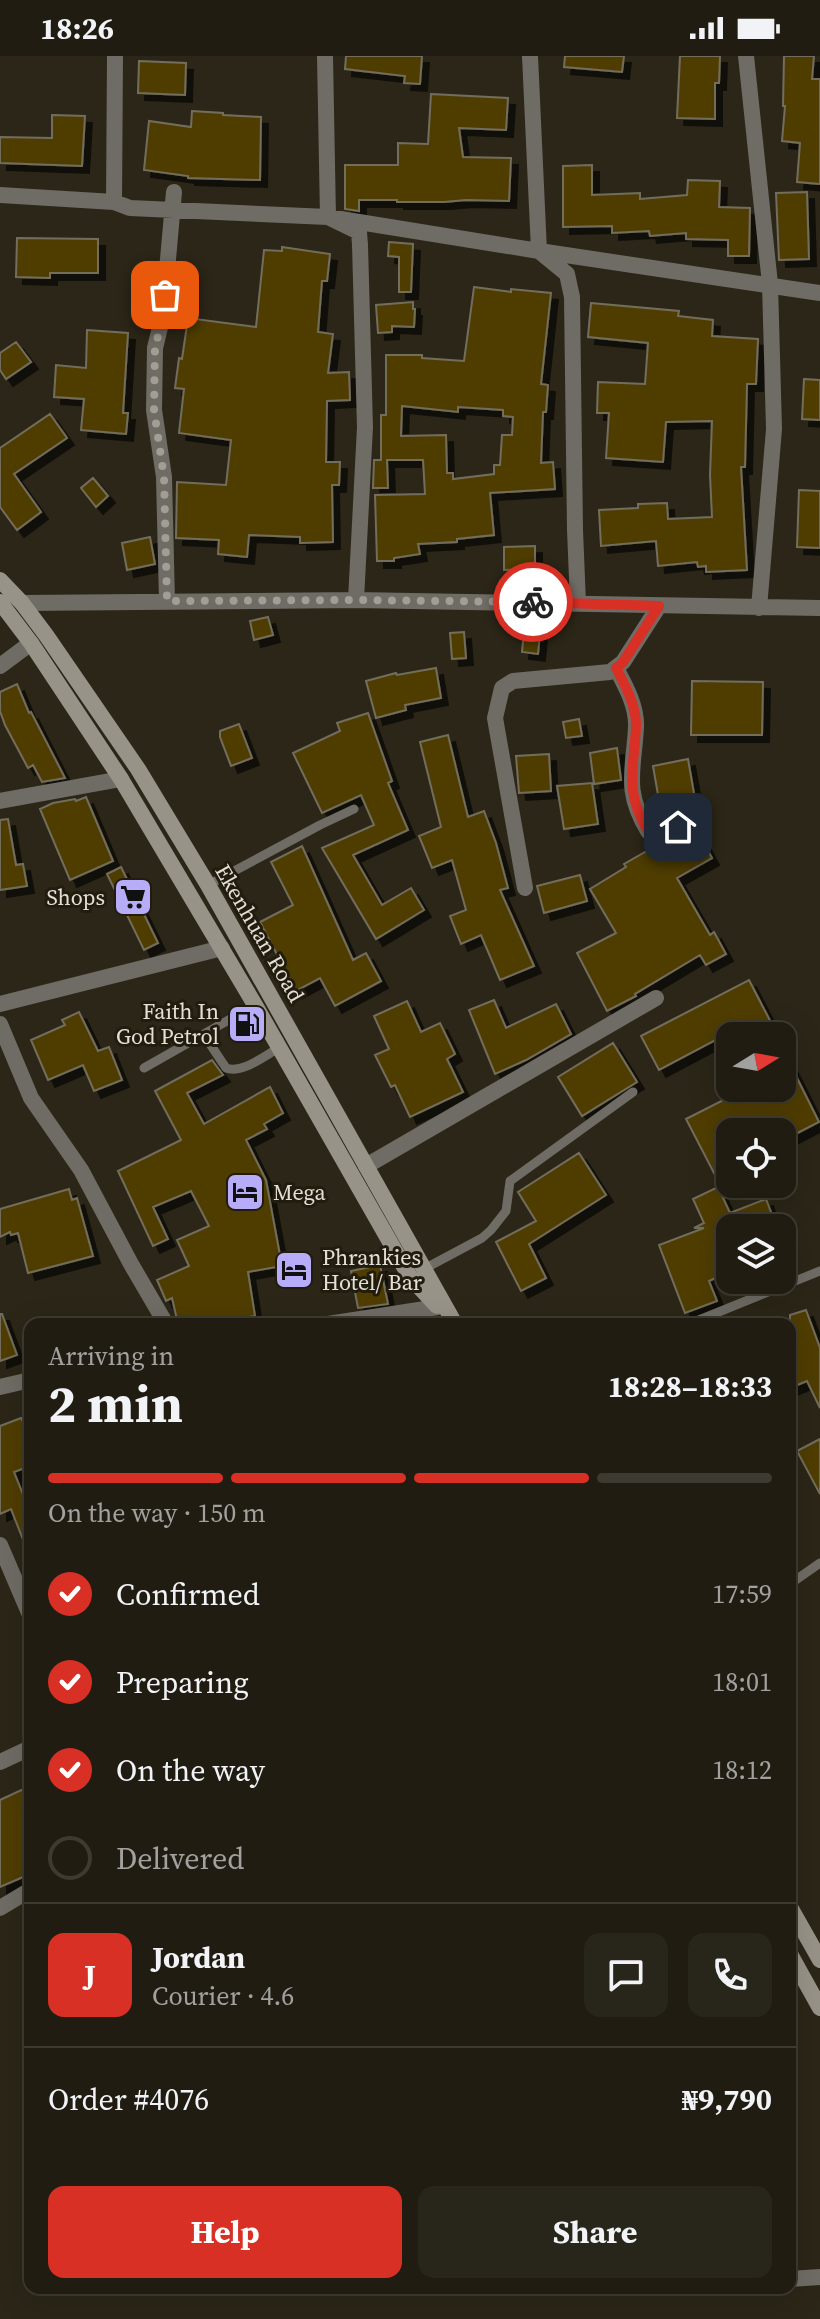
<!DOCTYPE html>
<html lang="en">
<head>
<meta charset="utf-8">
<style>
	body { margin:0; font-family:"Source Serif 4",serif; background:#28251a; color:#f1f3f6; height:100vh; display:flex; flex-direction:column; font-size:30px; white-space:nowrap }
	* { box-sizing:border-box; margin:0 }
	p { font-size:26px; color:#a2a19f }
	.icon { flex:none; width:44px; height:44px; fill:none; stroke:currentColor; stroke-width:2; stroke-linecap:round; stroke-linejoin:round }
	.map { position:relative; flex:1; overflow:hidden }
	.side { position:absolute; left:24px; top:1262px; width:772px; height:976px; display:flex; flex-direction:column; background:#201c11; border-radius:16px; box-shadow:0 8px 32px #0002,0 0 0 2px #3d3a31 }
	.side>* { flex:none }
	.needle { width:52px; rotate:79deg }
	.controls { position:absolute; left:716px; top:966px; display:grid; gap:16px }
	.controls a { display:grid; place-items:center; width:80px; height:80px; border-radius:16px; background:#201c11; box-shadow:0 8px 32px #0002,0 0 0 2px #3d3a31; font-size:40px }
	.pin { position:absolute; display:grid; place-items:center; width:68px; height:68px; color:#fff; margin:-34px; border-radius:16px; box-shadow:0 4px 12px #0006 }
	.courier { position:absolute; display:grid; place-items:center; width:80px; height:80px; margin:-40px; border:6px solid #d93025; border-radius:50%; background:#fff; color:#222; box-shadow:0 2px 10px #0007 }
	.summary em { font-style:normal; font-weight:700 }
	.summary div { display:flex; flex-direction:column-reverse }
	.summary { display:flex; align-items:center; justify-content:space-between; height:136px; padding:0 24px }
	h1 { font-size:52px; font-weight:700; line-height:60px }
	.bar { display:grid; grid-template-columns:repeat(4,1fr); gap:12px 8px; align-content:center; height:96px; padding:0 24px }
	.bar i { height:10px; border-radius:6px; background:#3d3a31 }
	.bar .selected { background:#d93025 }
	.bar p { grid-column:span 4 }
	.line { display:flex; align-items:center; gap:20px; padding:0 24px; border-top:2px solid #3d3a31 }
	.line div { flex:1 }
	.round { display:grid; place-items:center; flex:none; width:84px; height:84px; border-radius:16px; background:#28251a }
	ol { padding:0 24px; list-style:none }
	li { display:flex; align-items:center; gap:24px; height:88px }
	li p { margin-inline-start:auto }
	li .icon { padding:8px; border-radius:50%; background:#d93025; color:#fff; stroke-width:4 }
	li:last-child { color:#a2a19f }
	li i { width:44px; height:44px; border:4px solid #3d3a31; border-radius:50% }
	.primary-button { display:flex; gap:16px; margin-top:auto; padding:16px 24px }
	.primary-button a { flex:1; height:92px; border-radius:16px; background:#d93025; color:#fff; font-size:32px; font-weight:700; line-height:92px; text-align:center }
	.primary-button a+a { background:#28251a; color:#f1f3f6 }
	.status { display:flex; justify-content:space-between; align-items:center; height:56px; padding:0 40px; background:#201c11; direction:ltr }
	.status svg { height:22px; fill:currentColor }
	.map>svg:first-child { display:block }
	.building { fill:#4f3d05; stroke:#736d5c; stroke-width:2; fill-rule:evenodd; filter:url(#shadow) }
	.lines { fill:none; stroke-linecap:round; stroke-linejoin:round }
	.service { stroke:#6f6c65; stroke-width:9 }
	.minor { stroke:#6f6c65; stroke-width:16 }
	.secondary { stroke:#989388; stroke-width:16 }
	.done { stroke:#a39e93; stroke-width:8; stroke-dasharray:0 14.4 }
	.route { stroke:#d93025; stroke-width:10 }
	.labels { text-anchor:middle; stroke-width:6; stroke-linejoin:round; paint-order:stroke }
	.poi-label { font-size:22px; fill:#e3dfd6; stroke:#211c0e; text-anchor:end }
	.street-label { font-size:22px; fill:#e3dfd6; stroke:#211c0e }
</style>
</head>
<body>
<div class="status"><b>18:26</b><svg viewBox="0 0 49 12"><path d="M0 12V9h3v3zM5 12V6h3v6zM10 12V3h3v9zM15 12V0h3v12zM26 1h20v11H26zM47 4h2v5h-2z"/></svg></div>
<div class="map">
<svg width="820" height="2263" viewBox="0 0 820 2263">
	<defs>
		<filter id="shadow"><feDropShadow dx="7" dy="7" stdDeviation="0" flood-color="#0009"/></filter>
	</defs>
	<rect width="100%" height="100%" fill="#2b2617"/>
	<path class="building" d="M346 0H422L420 28 404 27 405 20 345 13Z
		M565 0H624L622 16 564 11Z
		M680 0H720L719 27H715V63L677 62Z
		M784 0H814L812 23H820V128L797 126 800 87 782 85 785 50H783Z
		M139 5 186 7 185 39 138 37Z
		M431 38 508 42 506 74 459 72 463 101 511 102 509 145 466 144 444 146H397V144H359V155L345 153V109H398V87L428 88Z
		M192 55 223 57V59L261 61 260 124 188 122V120L144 114 149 65 191 71Z
		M52 59 85 60 82 110 0 107V81L52 82Z
		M592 109V139L640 137V143L687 139 688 124 720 125 719 151 750 152 749 200H728V184L686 183V177L650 180 649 175 612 177V170L563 171V110Z
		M807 136 809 203 779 204 776 137Z
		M17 182 98 183V217H50V222L16 221Z
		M389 186 413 188 411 236H399V201L388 200Z
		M282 191 330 198 327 225H322L318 276 333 278 328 317 349 316 350 344 327 345 326 406H340L339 429H332L333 486 300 487V481L249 479 247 501 218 498 219 484 176 482 177 426 226 429 231 384 179 377 184 333 175 332 179 302 182 303 188 262 256 271 264 194 282 195Z
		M474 231 511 236V233L551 237 541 328 548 329 546 356H543L541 407 553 406 555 433 490 437 494 479 457 483V486L418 488 420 498 394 502V505H377L375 439 425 438 423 404H387L388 432H373L374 404H381V359H386V299H422V302L464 305ZM402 350 458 356V351L503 354V360L513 361 512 379H502L500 409H494V418L453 423V417H447L446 379 401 380Z
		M413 246V253H415L414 271 392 270V276L378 277 376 249Z
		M591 247 679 255 678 260 713 264 712 280 758 283 756 328H747L745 411H741L747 514 706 516V510L698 511 697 506 658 510 656 485 601 490 599 454 638 452V448L667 447 668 463 712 461 710 419 712 365 666 366 663 406 606 402 609 357H597L598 326 645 328 648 287 588 281Z
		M87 274 128 277 123 357H128L126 378 81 374 84 343 54 341 56 309 86 312Z
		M16 286 31 306 6 323 0 314V297Z
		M804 323 820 324V364L802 363Z
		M50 358 67 382 14 418 41 456 17 474 0 451V392Z
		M93 422 108 440 96 451 81 432Z
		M799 434 820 435V492L797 491Z
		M150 481 155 508 127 514 122 487Z
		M535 490V513L504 514V491Z
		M268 561 273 579 254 584 250 565Z
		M525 566 541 567 538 598 522 596Z
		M464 576 466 602 452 603 450 577Z
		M436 612 441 642 405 649 406 654 376 662 366 625 396 617 397 619Z
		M692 625 763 626 762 679H691Z
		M17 628 29 657 31 656 65 722 42 726 33 709 28 712 5 669 0 655V636Z
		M368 657 392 725 388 727 408 774 353 799 382 849 411 832 424 854 376 883 322 792 374 769 361 739 322 757 293 697 340 675 337 667Z
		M579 663 582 680 566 682 563 666Z
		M239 668 252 702 231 710 220 681V675Z
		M448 679 468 761 484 755 496 787 508 832 500 834 534 910 500 924 481 879 461 888 450 860 466 854 452 804 432 812 419 780 441 771 420 686Z
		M617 692 621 724 594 728 590 697Z
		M549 698 551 735 519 737 516 700Z
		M688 703 697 755 688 757 712 802 677 822 710 879 714 876 726 898 706 909 700 899 635 938 636 940 607 955 577 897 616 877 590 833 626 811 624 808 666 784 680 782 688 776 689 769 683 761 662 762 653 710Z
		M592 727 598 768 564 773 557 730Z
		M86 741 113 805 70 824 40 753 53 747 75 743 76 745Z
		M8 763 16 809 23 808 27 830 0 834V764Z
		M302 790 353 904 366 897 381 925 335 950 320 922 296 935 260 866 293 849 271 806Z
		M121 811 158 887 144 894 107 818Z
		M580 819 587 845 544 857 537 830Z
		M749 924 778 980H742L738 972 659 1014 641 980Z
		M494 944 506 972 556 948 571 978 526 1004 495 1018 469 954Z
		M407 945 421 976 440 967 455 998 447 1003 463 1036 410 1061 395 1029 391 1031 375 999 389 993 374 960Z
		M79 956 98 995 109 991 122 1024 94 1035 83 1009 48 1024 31 984 65 969 62 964Z
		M613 987 637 1026 582 1060 558 1021Z
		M782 992 819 1066 782 1085V1076H730V1112L715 1119 686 1063 747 1032H782Z
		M212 1004 223 1019 187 1037 204 1068 270 1031 283 1057 264 1068 267 1073 246 1084 266 1124 282 1210 248 1216 255 1260 209 1268H178L172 1242 166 1245 157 1224 189 1210 177 1184 209 1170 191 1135 153 1151 168 1183 153 1190 118 1115 181 1084 155 1035Z
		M579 1097 606 1139 529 1188 546 1222 521 1235 496 1186 536 1165 518 1136Z
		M718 1131 730 1157 766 1143 777 1172H730V1215L709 1225 717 1245 685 1257 659 1189 704 1172H694L704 1167 693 1143Z
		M69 1133 72 1144 77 1142 93 1200 28 1217 18 1177 11 1179 10 1176 0 1181V1153Z
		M380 1209 388 1248 358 1252 351 1215Z
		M806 1254 820 1292V1352L807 1325 790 1332V1259Z
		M0 1258H2L17 1299 0 1305Z
		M21 1362 25 1369 30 1367V1410L14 1416 30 1456 29 1499 11 1453 0 1458V1370Z
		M820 1383V1438L797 1395Z
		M30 1730V1818L0 1831V1744Z"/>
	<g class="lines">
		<path class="service" d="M208 829 320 769 354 753
			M204 979 226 1012C242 1018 264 1000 279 992
			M144 1012 255 949
			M424 1213 482 1182 491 1174 506 1155 510 1125 633 1036
			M689 1268 820 1215
			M790 1528 820 1507"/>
		<path class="minor" d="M325 0 328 161 359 176 360 189 365 371 356 544
			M530 0 539 195 567 218 572 241 575 474 578 547
			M746 0 770 228 774 373 759 552
			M0 139 114 146 130 152 328 161 539 195 820 237
			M114 146 115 0
			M167 545 164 421 154 354 155 292 163 259 174 136
			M22 547 356 544 820 552
			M0 610 31 587
			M616 612C625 629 637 650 636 671 634 713 623 734 648 775L678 771
			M0 745 121 723
			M525 832 495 662 502 632 513 625 610 616 623 606 659 550
			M0 948 222 892
			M0 968 31 1042 81 1114 131 1208 166 1268
			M366 1110 656 942
			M328 1268 438 1251
			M0 1331 30 1324
			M0 1489 30 1559
			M0 1706 30 1692
			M0 1852 30 1834
			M790 2223 820 2221"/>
		<path class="secondary" d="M0 524 22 547 46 579 138 713 208 829 455 1268
			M0 546 31 587 121 723 255 949 410 1221 437 1250
			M790 1851 820 1904
			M790 1898 820 1952"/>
	</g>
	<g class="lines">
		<path class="done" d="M165 239 163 259 155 292 154 354 164 421 167 545 356 544 533 546"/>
		<path class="route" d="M533 546 659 550 623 606 616 612C625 629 637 651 636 671 634 712 624 736 648 775L678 771"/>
	</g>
	<defs>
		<g id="supermarket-square" transform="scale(2)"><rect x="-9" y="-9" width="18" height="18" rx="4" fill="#b6acf8" stroke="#211c0e"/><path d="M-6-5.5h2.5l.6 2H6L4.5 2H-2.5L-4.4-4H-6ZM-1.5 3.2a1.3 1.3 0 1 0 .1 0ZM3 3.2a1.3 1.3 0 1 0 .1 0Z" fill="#111"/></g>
		<g id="fuel-square" transform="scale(2)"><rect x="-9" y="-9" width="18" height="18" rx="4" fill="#b6acf8" stroke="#211c0e"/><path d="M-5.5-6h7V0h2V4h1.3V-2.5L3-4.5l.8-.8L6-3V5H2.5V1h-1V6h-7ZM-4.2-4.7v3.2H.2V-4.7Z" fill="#111"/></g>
		<g id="hotel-square" transform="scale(2)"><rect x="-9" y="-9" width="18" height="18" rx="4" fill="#b6acf8" stroke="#211c0e"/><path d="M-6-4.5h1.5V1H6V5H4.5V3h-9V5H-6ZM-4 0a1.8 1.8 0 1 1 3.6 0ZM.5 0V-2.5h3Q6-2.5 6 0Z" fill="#111"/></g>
	</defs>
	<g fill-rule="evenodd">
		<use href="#supermarket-square" x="133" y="841"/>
		<use href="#fuel-square" x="247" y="968"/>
		<use href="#hotel-square" x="245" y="1136"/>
		<use href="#hotel-square" x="294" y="1214"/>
	</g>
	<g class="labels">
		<g class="poi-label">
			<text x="105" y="849">Shops</text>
			<text x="219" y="963">Faith In<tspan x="219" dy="25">God Petrol</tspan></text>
			<text x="273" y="1144" text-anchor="start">Mega</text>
			<text x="322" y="1209" text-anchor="start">Phrankies<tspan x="322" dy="25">Hotel/ Bar</tspan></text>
		</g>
		<g class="street-label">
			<text transform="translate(260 877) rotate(60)" y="8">Ekenhuan Road</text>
		</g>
	</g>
</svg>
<div class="controls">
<a><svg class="needle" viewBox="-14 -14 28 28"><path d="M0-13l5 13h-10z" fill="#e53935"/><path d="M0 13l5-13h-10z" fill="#a2a19f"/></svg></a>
<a><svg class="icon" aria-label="locate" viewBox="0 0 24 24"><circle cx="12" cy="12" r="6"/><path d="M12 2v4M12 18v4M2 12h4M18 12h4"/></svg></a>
<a><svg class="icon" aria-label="layers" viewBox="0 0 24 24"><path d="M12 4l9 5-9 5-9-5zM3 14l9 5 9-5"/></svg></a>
</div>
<div class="pin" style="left:165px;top:239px;background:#ea580c"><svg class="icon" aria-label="bag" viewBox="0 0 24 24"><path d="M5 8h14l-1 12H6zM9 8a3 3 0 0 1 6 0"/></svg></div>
<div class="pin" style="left:678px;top:771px;background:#1f2937"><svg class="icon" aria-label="home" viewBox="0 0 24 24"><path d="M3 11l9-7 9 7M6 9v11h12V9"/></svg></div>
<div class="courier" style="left:533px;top:546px"><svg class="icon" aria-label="bike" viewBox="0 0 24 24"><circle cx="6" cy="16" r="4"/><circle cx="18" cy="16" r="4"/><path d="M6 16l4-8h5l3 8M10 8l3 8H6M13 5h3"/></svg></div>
<section class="side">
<div class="summary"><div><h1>2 min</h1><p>Arriving in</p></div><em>18:28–18:33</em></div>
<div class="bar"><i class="selected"></i><i class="selected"></i><i class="selected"></i><i></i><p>On the way · 150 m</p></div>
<ol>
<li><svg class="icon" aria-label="check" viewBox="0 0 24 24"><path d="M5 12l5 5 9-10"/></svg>Confirmed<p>17:59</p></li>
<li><svg class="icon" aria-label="check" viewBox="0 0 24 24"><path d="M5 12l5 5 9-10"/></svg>Preparing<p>18:01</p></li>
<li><svg class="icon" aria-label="check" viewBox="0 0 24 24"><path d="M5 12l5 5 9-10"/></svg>On the way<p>18:12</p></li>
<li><i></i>Delivered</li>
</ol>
<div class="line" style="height:144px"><b class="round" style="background:#d93025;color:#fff">J</b><div><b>Jordan</b><p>Courier · 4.6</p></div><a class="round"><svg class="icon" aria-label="chat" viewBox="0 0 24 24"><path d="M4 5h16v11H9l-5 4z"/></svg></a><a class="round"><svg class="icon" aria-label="phone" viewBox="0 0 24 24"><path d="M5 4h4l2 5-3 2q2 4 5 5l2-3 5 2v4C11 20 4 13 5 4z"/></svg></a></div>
<div class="line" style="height:104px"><div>Order #4076</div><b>₦9,790</b></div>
<div class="primary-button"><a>Help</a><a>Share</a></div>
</section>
</div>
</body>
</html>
